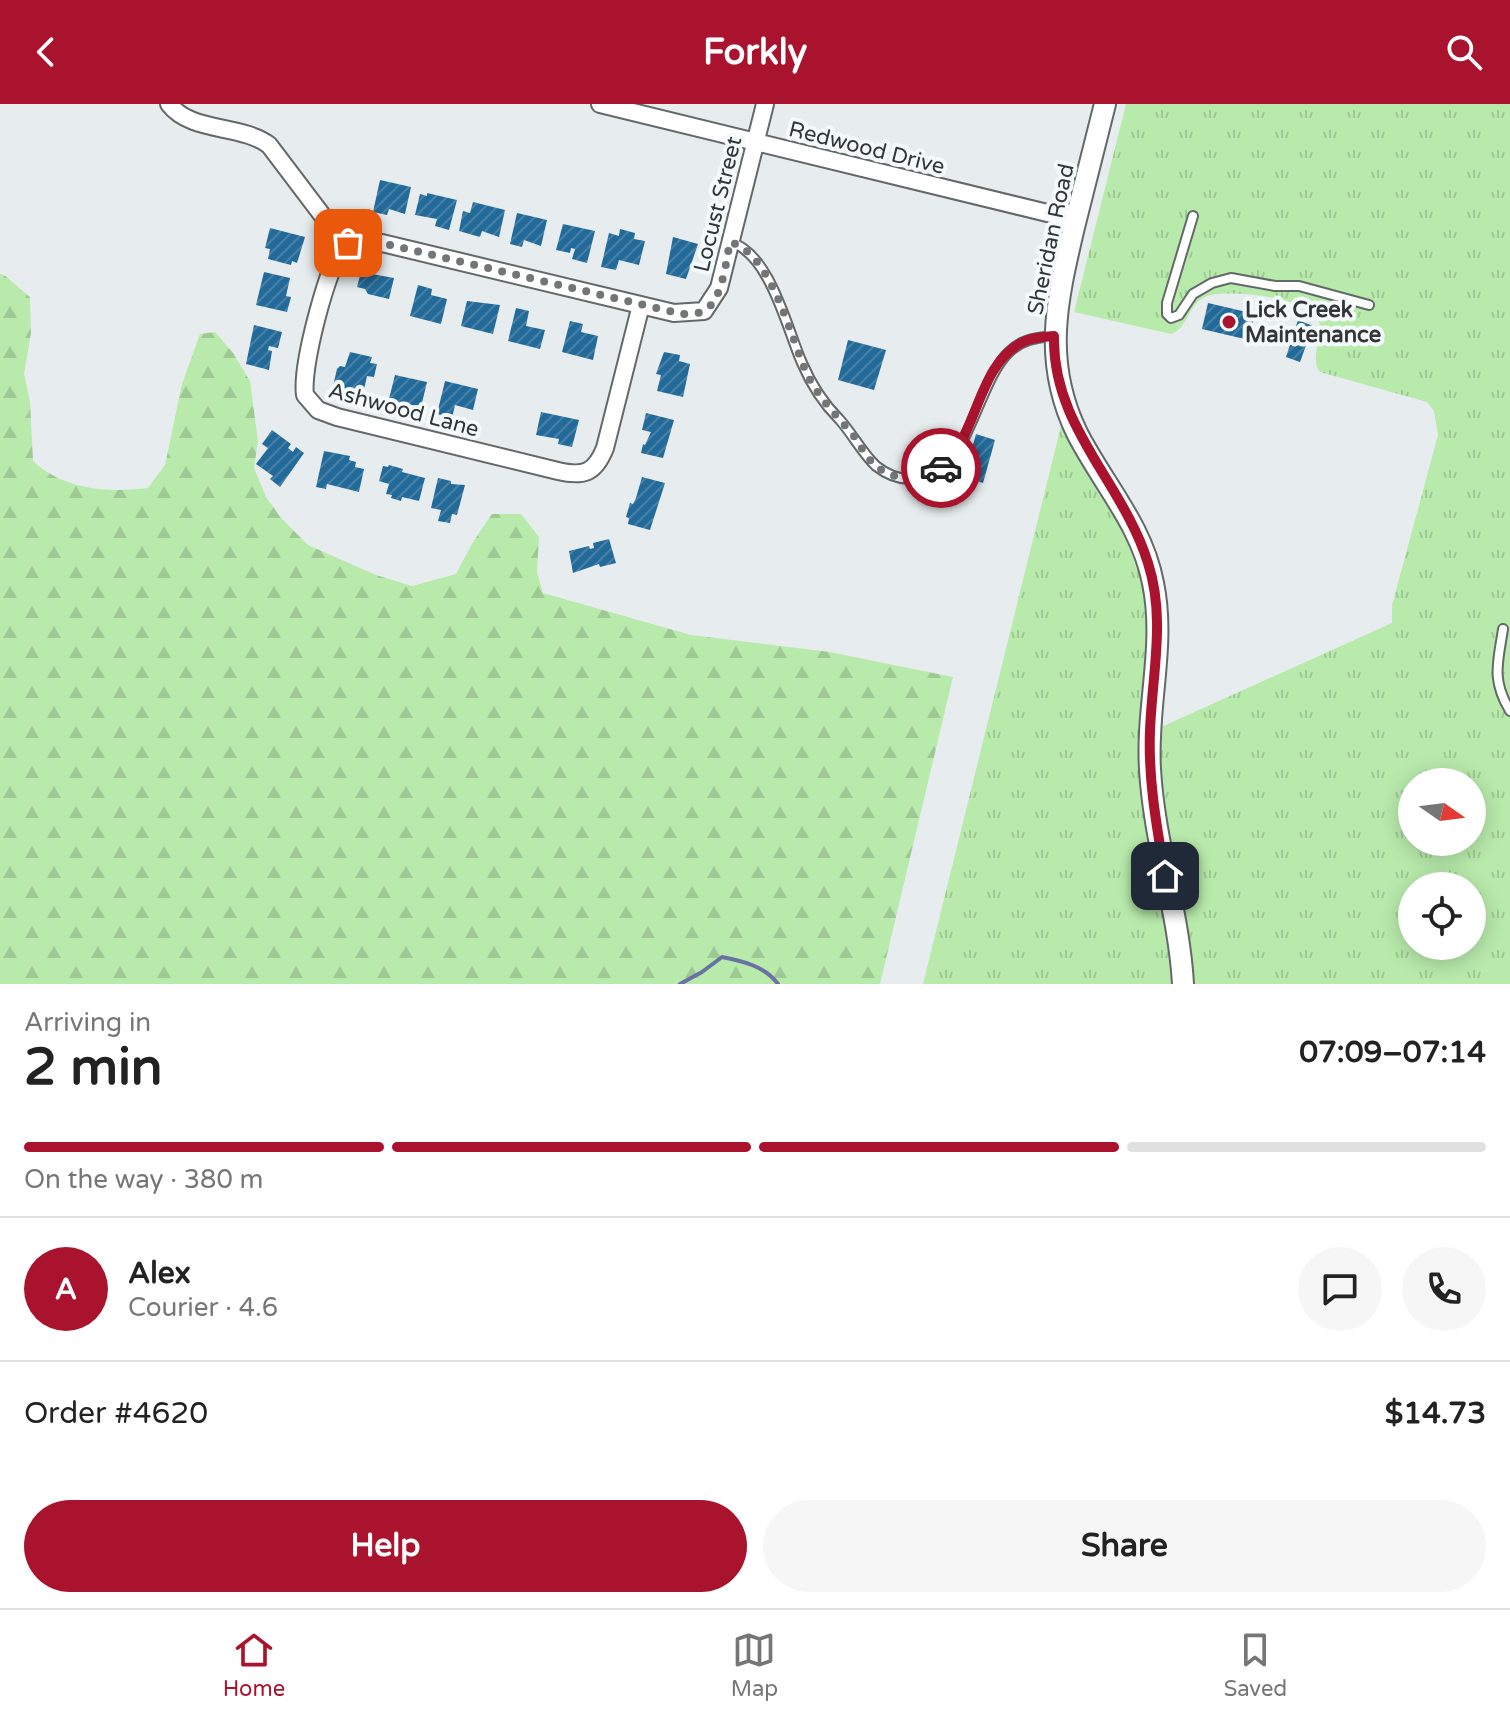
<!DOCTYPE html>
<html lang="en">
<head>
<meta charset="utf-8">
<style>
	body { margin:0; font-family:"Varela Round",sans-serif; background:#f6f6f6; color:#222; height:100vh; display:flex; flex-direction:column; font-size:30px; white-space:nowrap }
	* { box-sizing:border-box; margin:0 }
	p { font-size:26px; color:#767676 }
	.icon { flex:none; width:44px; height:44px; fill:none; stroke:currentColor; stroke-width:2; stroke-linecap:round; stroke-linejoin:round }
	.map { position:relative; height:880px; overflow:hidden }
	.panel { display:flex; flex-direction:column; background:#fff; flex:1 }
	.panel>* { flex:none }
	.needle { width:52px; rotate:104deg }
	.controls { position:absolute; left:1398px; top:664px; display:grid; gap:16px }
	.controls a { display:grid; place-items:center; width:88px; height:88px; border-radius:50%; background:#fff; box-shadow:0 4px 20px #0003; font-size:40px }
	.pin { position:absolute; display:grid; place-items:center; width:68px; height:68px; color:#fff; margin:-34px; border-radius:16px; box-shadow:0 4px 12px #0006 }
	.courier { position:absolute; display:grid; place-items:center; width:80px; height:80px; margin:-40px; border:6px solid #aa132e; border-radius:50%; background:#fff; color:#222; box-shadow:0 2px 10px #0007 }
	.headline em { font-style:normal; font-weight:800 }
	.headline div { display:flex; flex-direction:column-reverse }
	.headline { display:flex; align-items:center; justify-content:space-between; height:136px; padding:0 24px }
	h1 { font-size:52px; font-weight:800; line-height:60px }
	.bar { display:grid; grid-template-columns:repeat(4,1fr); gap:12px 8px; align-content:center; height:96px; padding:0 24px }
	.bar i { height:10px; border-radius:6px; background:#e0e0e0 }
	.bar .selected { background:#aa132e }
	.bar p { grid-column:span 4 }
	.line { display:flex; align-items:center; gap:20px; padding:0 24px; border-top:2px solid #e0e0e0 }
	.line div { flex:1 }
	.round { display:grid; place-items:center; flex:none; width:84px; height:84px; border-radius:42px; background:#f6f6f6 }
	.cta { display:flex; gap:16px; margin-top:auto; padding:16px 24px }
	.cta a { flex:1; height:92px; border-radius:48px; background:#aa132e; color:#fff; font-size:32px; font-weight:800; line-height:92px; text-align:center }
	.cta a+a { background:#f6f6f6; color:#222 }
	header { display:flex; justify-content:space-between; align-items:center; height:104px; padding:0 24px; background:#aa132e; color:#fff; font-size:36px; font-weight:800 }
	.tabs { display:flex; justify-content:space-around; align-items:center; height:112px; border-top:2px solid #e0e0e0; background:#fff; font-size:22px; color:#767676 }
	.tabs a { display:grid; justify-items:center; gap:4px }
	.tabs .selected { color:#aa132e }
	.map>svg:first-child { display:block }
	.grass { fill:url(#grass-tufts); fill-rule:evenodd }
	.forest { fill:url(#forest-firs) }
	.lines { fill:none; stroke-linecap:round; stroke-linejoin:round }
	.stream { stroke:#6a72a2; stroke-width:4 }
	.building { fill:url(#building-hatch) }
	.service-casing { stroke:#636869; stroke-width:12 }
	.minor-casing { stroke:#636869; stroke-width:20 }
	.tertiary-casing { stroke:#636869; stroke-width:24 }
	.service { stroke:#fff; stroke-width:8 }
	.minor { stroke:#fff; stroke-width:16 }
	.tertiary { stroke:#fff; stroke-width:20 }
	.done { stroke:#727676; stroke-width:8; stroke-dasharray:0 14.4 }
	.route { stroke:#aa132e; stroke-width:10 }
	.poi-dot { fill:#aa132e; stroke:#f4fafb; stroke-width:3 }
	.labels { text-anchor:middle; stroke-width:8; stroke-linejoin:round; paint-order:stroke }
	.street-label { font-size:22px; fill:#333636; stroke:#f4fafb }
	.poi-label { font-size:22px; font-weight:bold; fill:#333636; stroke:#f4fafb; text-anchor:start }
</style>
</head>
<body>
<header><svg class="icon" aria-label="back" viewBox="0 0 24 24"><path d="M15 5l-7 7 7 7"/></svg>Forkly<svg class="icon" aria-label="search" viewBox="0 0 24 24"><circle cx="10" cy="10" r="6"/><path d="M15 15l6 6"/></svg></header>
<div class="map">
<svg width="1510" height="880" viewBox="0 0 1510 880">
	<defs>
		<pattern id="grass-tufts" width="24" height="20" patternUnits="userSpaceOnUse" patternTransform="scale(2)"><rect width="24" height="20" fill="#b8eaab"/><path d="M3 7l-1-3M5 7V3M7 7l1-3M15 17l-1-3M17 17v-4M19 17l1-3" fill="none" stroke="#9fc994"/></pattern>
		<pattern id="forest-firs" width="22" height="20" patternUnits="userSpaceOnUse" patternTransform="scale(2)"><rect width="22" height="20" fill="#b8eaab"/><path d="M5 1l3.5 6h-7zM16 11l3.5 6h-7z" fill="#9fc994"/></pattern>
		<pattern id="building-hatch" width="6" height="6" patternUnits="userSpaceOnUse" patternTransform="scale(2)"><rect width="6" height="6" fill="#226a9a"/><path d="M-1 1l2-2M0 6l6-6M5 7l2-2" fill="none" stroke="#4a80a4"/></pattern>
	</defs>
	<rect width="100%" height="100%" fill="#e7edee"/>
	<path class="grass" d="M1126 0H1510V880H923L1066 302 1149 460 1150 628 1392 519V501L1438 331 1434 307 1427 298 1320 268C1308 253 1326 232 1318 215 1309 193 1220 183 1203 194 1188 202 1188 224 1171 230L1074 208ZM1412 678H1472V738H1412ZM1412 782H1472V842H1412Z"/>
	<path class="forest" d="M0 170 4 171 30 193 31 229 24 270 30 298 33 357C64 386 108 389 148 384L165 361 182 280 200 230 215 228 233 249 250 277 258 337 254 364 266 393 281 414 308 441 376 471 412 482 456 470 473 438 492 410H521L539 433 537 468 543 489 691 531 830 548 953 573 880 880H0Z"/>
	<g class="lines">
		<path class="stream" d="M680 880 702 868 722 853C742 857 765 862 778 880"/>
	</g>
	<path class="building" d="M380 76 411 83 405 110 389 105 387 111 373 108Z
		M427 89 457 96 449 126 435 122 437 115 415 111 420 90 427 92Z
		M473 98 505 106 499 133 482 127 480 133 459 127 463 107 470 109Z
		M517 109 547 116 541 142 524 136 522 143 510 140Z
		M563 120 595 127 587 159 572 155 575 145 571 144 570 149 556 146Z
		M270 124 305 133 297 159 292 157 291 161 268 155 270 145 265 144Z
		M620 125 635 129 634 135 645 137 639 161 619 156 616 166 601 163 609 129 619 132Z
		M673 133 698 140 686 175 666 170Z
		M264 168 290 174 286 192 291 193 287 208 256 201Z
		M361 168 394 174 389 195 368 190 365 185 357 183Z
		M418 181 432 185 431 191 447 195 441 220 410 212Z
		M467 197 500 201 493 230 461 222Z
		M1208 199 1255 210 1249 236 1202 225Z
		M516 204 529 207 526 222 545 226 540 245 508 237Z
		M1298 216 1313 222 1300 258 1286 253Z
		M570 217 583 220 581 228 598 232 593 256 562 248Z
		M254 221 282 228 278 244 269 242 268 246 272 247 269 266 246 260Z
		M848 236 886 246 874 286 838 276Z
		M350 248 372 253 370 259 377 260 374 273 367 272 363 290 333 282 337 265 340 262 345 263Z
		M664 248 680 251 679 257 690 260 683 293 657 287 661 271 656 270Z
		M395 271 427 278 421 303 403 299 402 303 388 299Z
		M445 277 478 285 473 306 455 301 452 314 437 310Z
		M541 308 579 316 572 343 558 340 559 335 536 331Z
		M646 309 674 316 663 354 641 349 643 340 645 341 651 328 642 326Z
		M272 326 291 340 288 344 293 348 296 343 304 349 280 383 270 375 273 372 256 360 268 344 262 340Z
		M976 330 995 336 983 379 964 373Z
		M324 347 350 352 349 356 356 358 355 363 364 365 359 388 327 380 326 385 316 383Z
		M389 361 403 365 402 368 425 374 419 397 402 393 401 397 391 394 392 391 386 390 389 380 379 377 383 362 388 363Z
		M642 373 665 379 650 426 628 420 629 414 626 413 630 399 633 400 636 394Z
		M438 374 451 377V380L465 381 457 411 452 410 450 419 438 417 441 406 431 404Z
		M609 435 616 459 600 463 599 460 573 469 569 447 589 442 590 445 594 444 593 439Z"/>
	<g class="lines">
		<g class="service-casing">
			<path id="service" d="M1193 112 1167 199V210L1171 214 1179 211 1193 190 1212 179 1231 174 1275 182H1299L1369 201
				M730 138C770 149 787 225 802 259 811 280 823 299 839 315 852 329 862 349 876 362 886 370 898 375 910 375 969 377 974 282 1009 248 1022 235 1036 234 1053 232
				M1503 525C1498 559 1491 575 1510 607"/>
		</g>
		<g class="minor-casing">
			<path id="minor" d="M169 0C191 29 241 20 269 41L344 140
				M600 0 1076 116
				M641 201 605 344C595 369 584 373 558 367L337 313 318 306 305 291C301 262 327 164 344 140L362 135 382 139 674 209 704 207 719 184 765 0"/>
		</g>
		<g class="tertiary-casing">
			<path id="tertiary" d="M1105 0C1095 41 1084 82 1074 123 1057 196 1042 257 1077 329 1103 380 1142 421 1153 479 1166 541 1146 603 1150 665 1154 738 1179 808 1183 880"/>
		</g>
		<use href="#service" class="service"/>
		<use href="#minor" class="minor"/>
		<use href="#tertiary" class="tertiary"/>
	</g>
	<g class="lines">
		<path class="done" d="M348 139 362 135 382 139 682 210C690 210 700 210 707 205 723 192 726 157 730 138 772 149 791 236 808 272 819 293 833 308 849 326 857 335 862 346 870 356 888 377 919 380 941 364"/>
		<path class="route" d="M941 364C978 333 977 260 1023 238 1032 233 1044 233 1054 232 1052 323 1123 378 1148 459 1166 515 1152 570 1150 627 1148 676 1157 724 1165 772"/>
	</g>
	<circle class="poi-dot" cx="1229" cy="218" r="8"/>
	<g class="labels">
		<g class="street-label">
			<text transform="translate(867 43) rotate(14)" y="8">Redwood Drive</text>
			<text transform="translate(717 100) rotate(-76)" y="8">Locust Street</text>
			<text transform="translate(1050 135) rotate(-78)" y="8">Sheridan Road</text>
			<text transform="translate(404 305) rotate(15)" y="8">Ashwood Lane</text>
		</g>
		<g class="poi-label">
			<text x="1245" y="213">Lick Creek<tspan x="1245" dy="25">Maintenance</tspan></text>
		</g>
	</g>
</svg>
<div class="controls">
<a><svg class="needle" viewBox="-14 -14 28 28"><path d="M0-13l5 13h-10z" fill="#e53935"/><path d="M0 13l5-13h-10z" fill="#767676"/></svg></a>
<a><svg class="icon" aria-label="locate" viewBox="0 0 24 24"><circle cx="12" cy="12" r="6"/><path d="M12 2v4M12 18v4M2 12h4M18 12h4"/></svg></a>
</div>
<div class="pin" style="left:348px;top:139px;background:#ea580c"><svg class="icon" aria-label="bag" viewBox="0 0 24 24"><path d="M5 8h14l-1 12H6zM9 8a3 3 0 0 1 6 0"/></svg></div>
<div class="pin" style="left:1165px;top:772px;background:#1f2937"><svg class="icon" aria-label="home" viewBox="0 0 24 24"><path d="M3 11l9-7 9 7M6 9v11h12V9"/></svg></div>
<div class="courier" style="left:941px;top:364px"><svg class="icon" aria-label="car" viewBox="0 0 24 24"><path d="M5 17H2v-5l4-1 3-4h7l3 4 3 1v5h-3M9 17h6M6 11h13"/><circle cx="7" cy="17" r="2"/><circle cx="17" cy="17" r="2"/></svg></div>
</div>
<section class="panel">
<div class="headline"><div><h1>2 min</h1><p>Arriving in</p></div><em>07:09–07:14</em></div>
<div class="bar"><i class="selected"></i><i class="selected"></i><i class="selected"></i><i></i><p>On the way · 380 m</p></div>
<div class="line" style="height:144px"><b class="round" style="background:#aa132e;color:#fff">A</b><div><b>Alex</b><p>Courier · 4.6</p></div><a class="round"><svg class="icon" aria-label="chat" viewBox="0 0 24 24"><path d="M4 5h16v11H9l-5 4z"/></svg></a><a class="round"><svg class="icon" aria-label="phone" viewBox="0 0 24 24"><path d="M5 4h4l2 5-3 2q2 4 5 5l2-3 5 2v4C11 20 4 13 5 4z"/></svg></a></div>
<div class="line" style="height:104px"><div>Order #4620</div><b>$14.73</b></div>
<div class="cta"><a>Help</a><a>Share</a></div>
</section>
<nav class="tabs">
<a class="selected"><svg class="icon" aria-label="home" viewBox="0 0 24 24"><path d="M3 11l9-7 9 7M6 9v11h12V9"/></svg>Home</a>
<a><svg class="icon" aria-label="map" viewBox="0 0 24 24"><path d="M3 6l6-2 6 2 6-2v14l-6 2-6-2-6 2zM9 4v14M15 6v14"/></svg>Map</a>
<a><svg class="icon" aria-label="saved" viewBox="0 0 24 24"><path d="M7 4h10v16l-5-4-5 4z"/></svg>Saved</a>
</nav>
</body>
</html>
